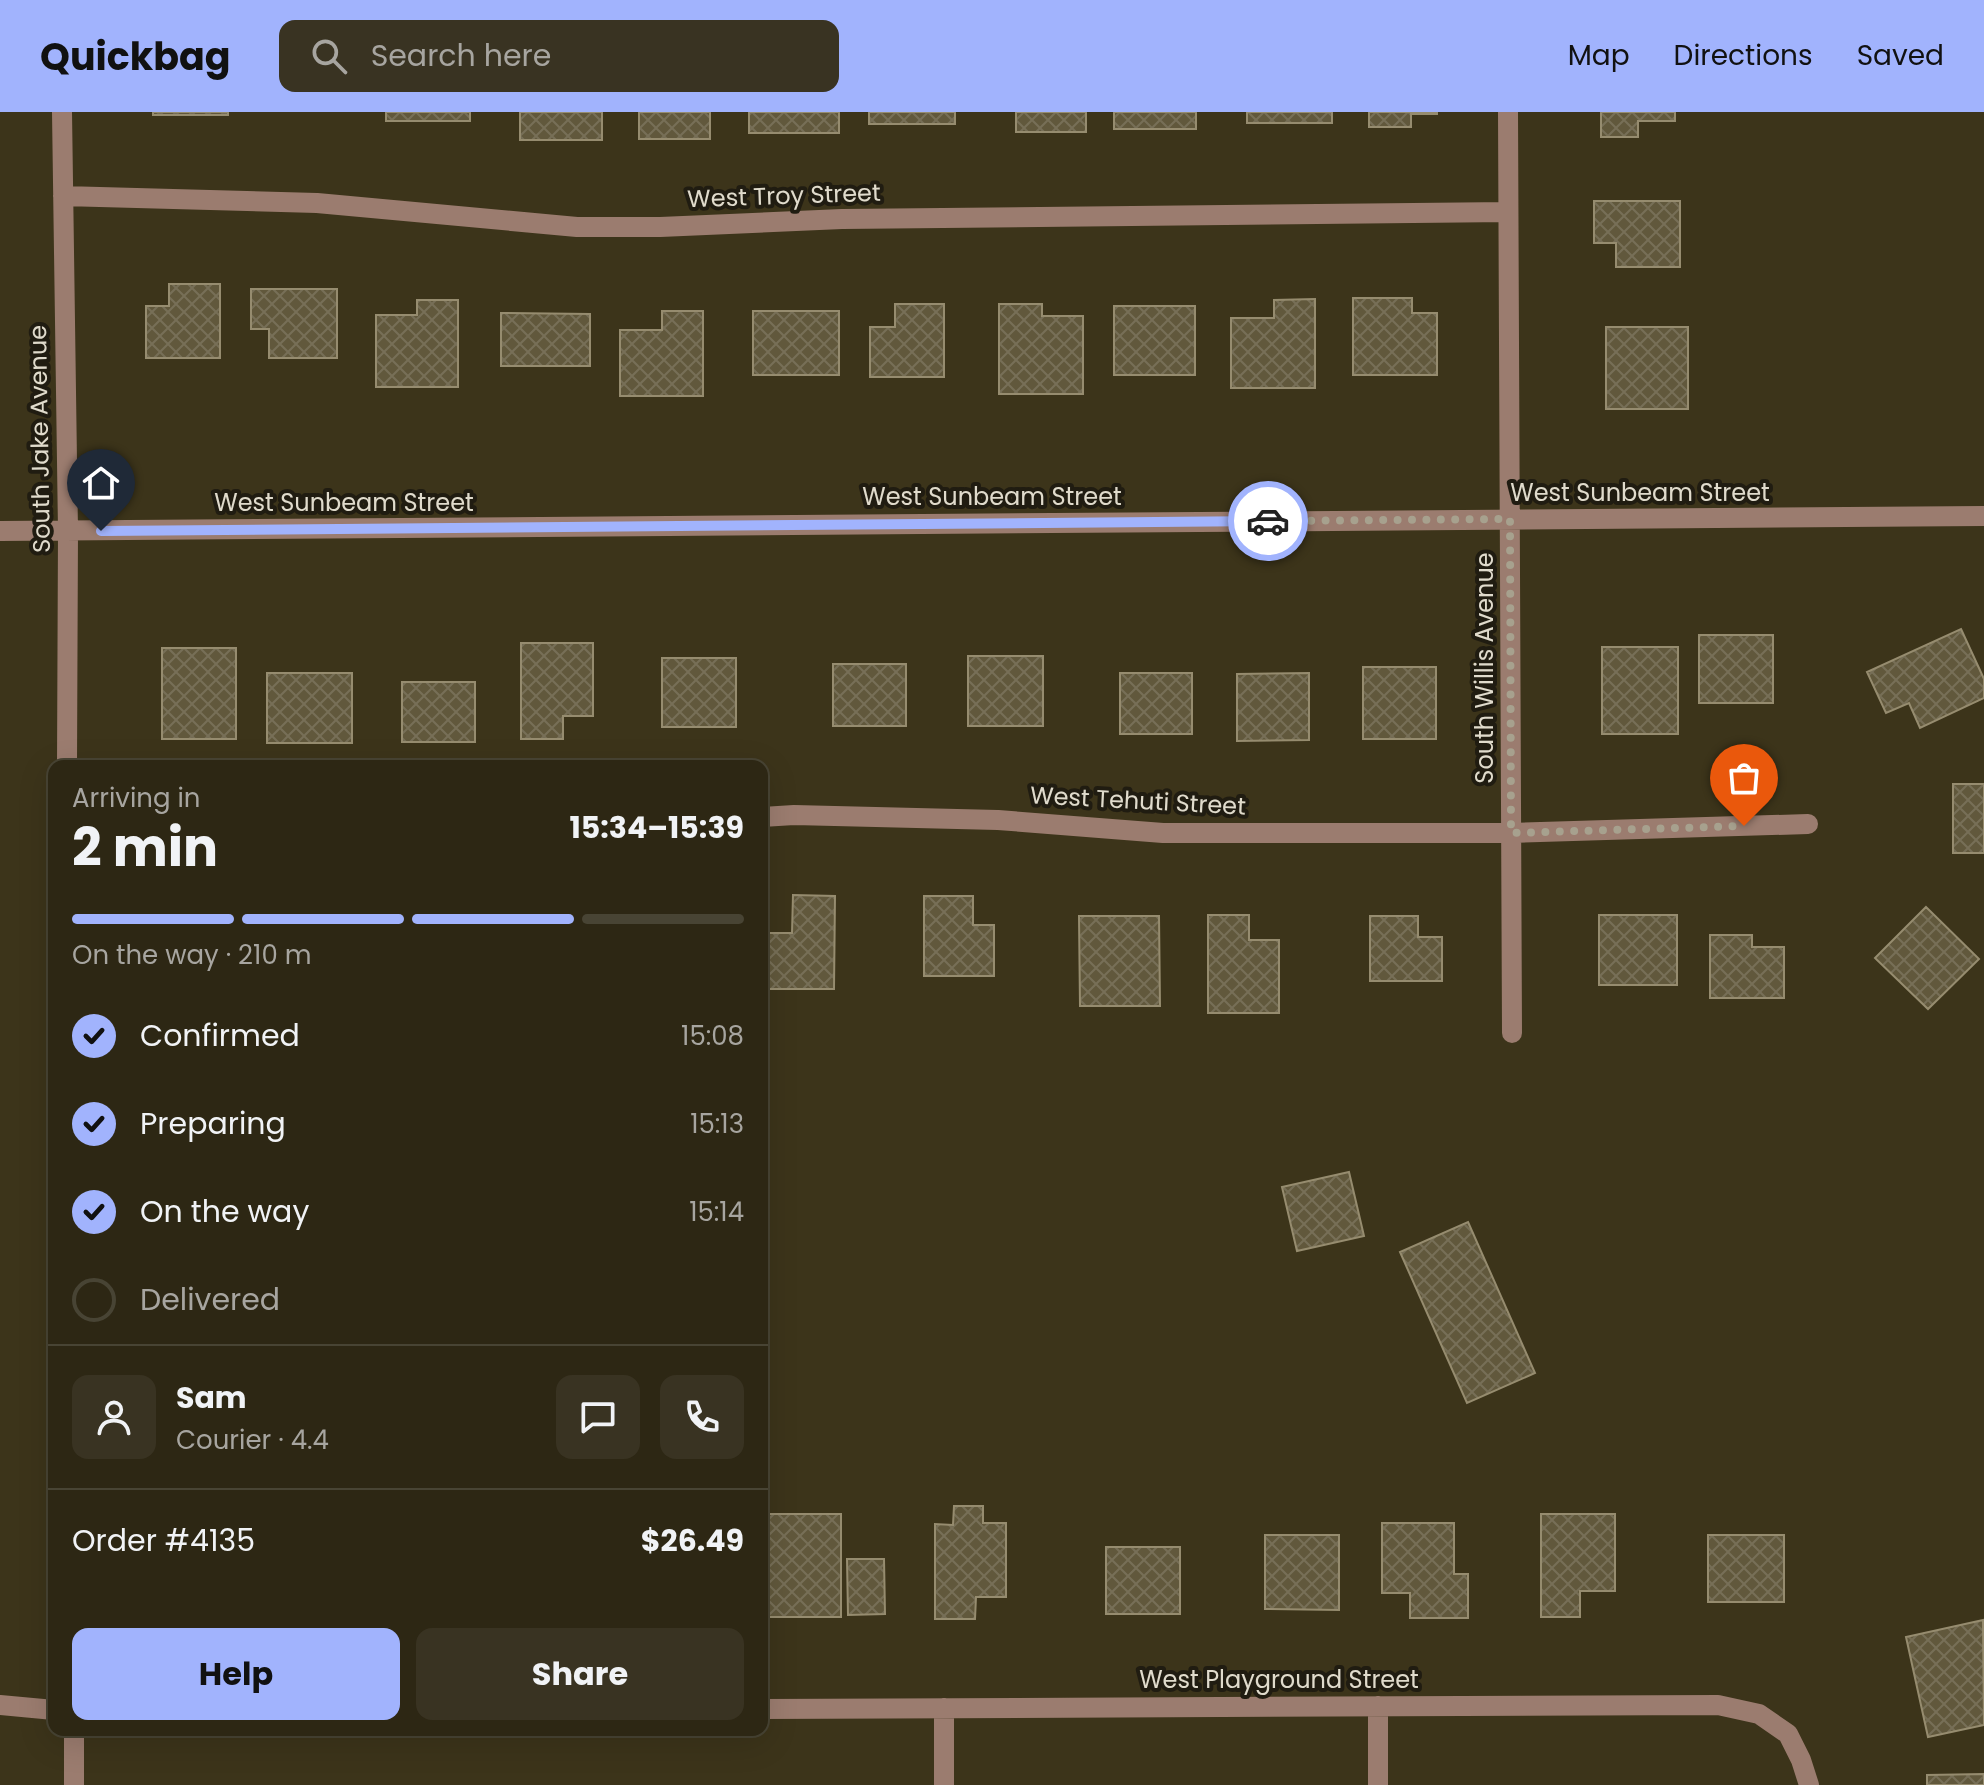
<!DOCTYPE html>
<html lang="en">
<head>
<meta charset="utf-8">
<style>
	body { margin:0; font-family:Poppins,sans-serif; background:#393322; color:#f1f3f6; height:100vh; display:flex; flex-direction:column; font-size:30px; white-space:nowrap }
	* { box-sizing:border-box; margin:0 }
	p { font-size:26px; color:#a7a5a0 }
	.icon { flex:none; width:44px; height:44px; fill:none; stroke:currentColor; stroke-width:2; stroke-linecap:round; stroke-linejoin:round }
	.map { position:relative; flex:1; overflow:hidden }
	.details { position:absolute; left:48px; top:648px; width:720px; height:976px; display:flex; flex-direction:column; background:#2d2714; border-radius:16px; box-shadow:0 8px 32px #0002,0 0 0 2px #484434 }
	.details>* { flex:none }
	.pin { position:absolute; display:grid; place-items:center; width:68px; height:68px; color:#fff; margin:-82px -34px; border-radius:50% 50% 50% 0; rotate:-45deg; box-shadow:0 0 8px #0007 }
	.pin .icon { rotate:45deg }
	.courier { position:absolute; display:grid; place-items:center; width:80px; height:80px; margin:-40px; border:6px solid #a1b3fd; border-radius:50%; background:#fff; color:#222; box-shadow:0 2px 10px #0007 }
	.head em { font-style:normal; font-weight:700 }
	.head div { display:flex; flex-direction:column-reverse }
	.head { display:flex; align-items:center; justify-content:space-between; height:136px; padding:0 24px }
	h1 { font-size:52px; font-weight:700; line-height:60px }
	.bar { display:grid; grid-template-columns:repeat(4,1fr); gap:12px 8px; align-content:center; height:96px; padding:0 24px }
	.bar i { height:10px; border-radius:6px; background:#484434 }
	.bar .active { background:#a1b3fd }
	.bar p { grid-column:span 4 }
	.line { display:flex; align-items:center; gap:20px; padding:0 24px; border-top:2px solid #484434 }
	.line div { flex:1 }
	.round { display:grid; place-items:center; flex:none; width:84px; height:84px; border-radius:16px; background:#393322 }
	ol { padding:0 24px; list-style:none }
	li { display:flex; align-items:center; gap:24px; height:88px }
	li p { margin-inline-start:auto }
	li .icon { padding:8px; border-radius:50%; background:#a1b3fd; color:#111; stroke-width:4 }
	li:last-child { color:#a7a5a0 }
	li i { width:44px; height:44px; border:4px solid #484434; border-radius:50% }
	.primary-button { display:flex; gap:16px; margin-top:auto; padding:16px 24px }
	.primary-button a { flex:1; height:92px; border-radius:16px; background:#a1b3fd; color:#111; font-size:32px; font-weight:700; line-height:92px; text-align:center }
	.primary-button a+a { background:#393322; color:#f1f3f6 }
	header { display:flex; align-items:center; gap:48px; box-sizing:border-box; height:112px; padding:0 40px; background:#a1b3fd; color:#111 }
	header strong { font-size:38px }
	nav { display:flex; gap:44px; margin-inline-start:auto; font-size:28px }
	.search { width:560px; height:72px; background:#393322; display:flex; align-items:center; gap:20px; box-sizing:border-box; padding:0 28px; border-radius:16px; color:#a7a5a0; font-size:30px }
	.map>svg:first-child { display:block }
	.building { fill:url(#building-cross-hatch); stroke:#968c6f; stroke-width:2 }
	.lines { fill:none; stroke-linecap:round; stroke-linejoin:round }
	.minor { stroke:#9b7c6f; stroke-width:20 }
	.done { stroke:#a7a18e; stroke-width:8; stroke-dasharray:0 14.4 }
	.route { stroke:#a1b3fd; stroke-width:10 }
	.labels { text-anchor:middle; stroke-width:8; stroke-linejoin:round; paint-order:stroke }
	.street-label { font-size:24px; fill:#e0dbcc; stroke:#201c11 }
</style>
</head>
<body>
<header>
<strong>Quickbag</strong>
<div class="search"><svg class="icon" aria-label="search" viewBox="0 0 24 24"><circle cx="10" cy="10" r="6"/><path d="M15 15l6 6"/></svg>Search here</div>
<nav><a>Map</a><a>Directions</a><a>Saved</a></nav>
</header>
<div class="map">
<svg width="1984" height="1673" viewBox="0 0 1984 1673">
	<defs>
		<pattern id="building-cross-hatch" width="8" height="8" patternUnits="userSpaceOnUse" patternTransform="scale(2)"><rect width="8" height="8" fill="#61583c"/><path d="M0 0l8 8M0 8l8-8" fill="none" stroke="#776f57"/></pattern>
	</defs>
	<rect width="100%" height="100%" fill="#3c341a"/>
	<path class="building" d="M153 0H228V3H153Z
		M386 0H470V9H386Z
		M520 0H602V28H520Z
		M639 0H710V27H639Z
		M749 0H839V21H749Z
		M869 0H955V12H869Z
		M1016 0H1086V20H1016Z
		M1114 0H1196V17H1114Z
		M1247 0H1332V11H1247Z
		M1369 0H1437V2H1411V15H1369Z
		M1601 0H1675V9H1638V25H1601Z
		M1594 89H1680V155H1616V131H1594Z
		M169 172H220V246H146V194H169Z
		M251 177H337V246H269V217H251Z
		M1353 186H1412V201H1437V263H1353Z
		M1315 187V276H1231V206H1274V188Z
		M417 188H458V275H376V203H417Z
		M895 192H944V265H870V215H895Z
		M999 192H1042V204H1083V282H999Z
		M1114 194H1195V263H1114Z
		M662 199H703V284H620V218H662Z
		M753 199H839V263H753Z
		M501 201 590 202V254H501Z
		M1606 215H1688V297H1606Z
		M1961 517 1984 567V586L1920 616 1909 591 1886 601 1867 560Z
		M1699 523H1773V591H1699Z
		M521 531H593V604H563V627H521Z
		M1602 535H1678V622H1602Z
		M162 536H236V627H162Z
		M968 544H1043V614H968Z
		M662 546H736V615H662Z
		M833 552H906V614H833Z
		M1363 555H1436V627H1363Z
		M267 561H352V631H267Z
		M1120 561H1192V622H1120Z
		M1309 561V628L1237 629V562Z
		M402 570H475V630H402Z
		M1953 672H1984V741H1953Z
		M793 783 835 784 834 877H762V821H792Z
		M924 784H973V813H994V864H924Z
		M1926 795 1979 847 1928 897 1875 846Z
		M1208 803H1249V828H1279V901H1208Z
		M1599 803H1677V873H1599Z
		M1079 804H1159L1160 894H1080Z
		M1370 804H1418V825H1442V869H1370Z
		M1710 823H1752V835H1784V886H1710Z
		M1349 1060 1364 1124 1297 1139 1282 1075Z
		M1468 1110 1535 1261 1467 1291 1400 1140Z
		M954 1394H983V1411H1006V1485H976L975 1507H935V1412L953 1413Z
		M768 1402H841V1505H768Z
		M1541 1402H1615V1479H1580V1505H1541Z
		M1382 1411H1454V1462H1468V1506H1410V1481H1382Z
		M1265 1423H1339V1498L1265 1497Z
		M1708 1423H1784V1490H1708Z
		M1106 1435H1180V1502H1106Z
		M847 1447H884L885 1502 848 1503Z
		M1983 1508 1984 1613 1928 1625 1906 1525Z
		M1984 1662V1673H1927V1663Z"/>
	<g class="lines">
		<path class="minor" d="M62 0 68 419 67 654
			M1508 0 1512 921
			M63 84 317 91 577 115H660L842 107 1508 100
			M0 419 1984 404
			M762 705 794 703 998 708 1163 721H1511L1808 712
			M0 1593 54 1598
			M1378 1594V1673
			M944 1596V1673
			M762 1597 1718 1593 1759 1602 1788 1622 1801 1648 1809 1673
			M74 1618V1673"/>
	</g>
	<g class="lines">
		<path class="done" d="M1268 409 1510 407 1511 721 1744 714"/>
		<path class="route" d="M101 419 1268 409"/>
	</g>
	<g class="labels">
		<g class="street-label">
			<text transform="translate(784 84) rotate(-2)" y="8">West Troy Street</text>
			<text transform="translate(40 327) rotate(-91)" y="8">South Jake Avenue</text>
			<text x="1640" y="389">West Sunbeam Street</text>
			<text x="992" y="393">West Sunbeam Street</text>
			<text x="344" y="399">West Sunbeam Street</text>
			<text transform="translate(1485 556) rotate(-90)" y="8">South Willis Avenue</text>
			<text transform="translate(1138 689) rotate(3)" y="8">West Tehuti Street</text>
			<text x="1279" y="1576">West Playground Street</text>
		</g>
	</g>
</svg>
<div class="pin" style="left:1744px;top:714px;background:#ea580c"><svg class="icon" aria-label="bag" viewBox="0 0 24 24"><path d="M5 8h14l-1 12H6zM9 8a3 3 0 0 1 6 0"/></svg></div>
<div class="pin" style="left:101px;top:419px;background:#1f2937"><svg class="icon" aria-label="home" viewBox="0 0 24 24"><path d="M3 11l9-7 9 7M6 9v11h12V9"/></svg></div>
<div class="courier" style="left:1268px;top:409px"><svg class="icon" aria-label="car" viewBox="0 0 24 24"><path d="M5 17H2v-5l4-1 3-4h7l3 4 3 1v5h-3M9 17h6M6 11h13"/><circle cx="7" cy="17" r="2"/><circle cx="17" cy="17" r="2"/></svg></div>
<section class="details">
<div class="head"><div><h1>2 min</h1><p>Arriving in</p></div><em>15:34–15:39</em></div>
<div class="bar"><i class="active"></i><i class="active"></i><i class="active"></i><i></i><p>On the way · 210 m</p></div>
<ol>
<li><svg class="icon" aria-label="check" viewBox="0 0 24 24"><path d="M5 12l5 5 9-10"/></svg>Confirmed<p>15:08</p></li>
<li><svg class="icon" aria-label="check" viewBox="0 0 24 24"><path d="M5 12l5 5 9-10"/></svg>Preparing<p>15:13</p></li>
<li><svg class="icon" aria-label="check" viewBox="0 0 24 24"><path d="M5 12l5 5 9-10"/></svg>On the way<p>15:14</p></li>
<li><i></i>Delivered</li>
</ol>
<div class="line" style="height:144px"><a class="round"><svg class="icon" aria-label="person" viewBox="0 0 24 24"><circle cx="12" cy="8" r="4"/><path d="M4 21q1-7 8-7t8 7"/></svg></a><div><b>Sam</b><p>Courier · 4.4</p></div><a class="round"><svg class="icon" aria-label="chat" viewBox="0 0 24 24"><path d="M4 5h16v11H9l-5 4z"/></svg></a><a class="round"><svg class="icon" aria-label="phone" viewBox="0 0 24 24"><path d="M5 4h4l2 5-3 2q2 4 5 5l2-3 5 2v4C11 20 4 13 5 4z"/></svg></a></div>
<div class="line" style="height:104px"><div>Order #4135</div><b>$26.49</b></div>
<div class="primary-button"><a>Help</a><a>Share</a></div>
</section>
</div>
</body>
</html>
